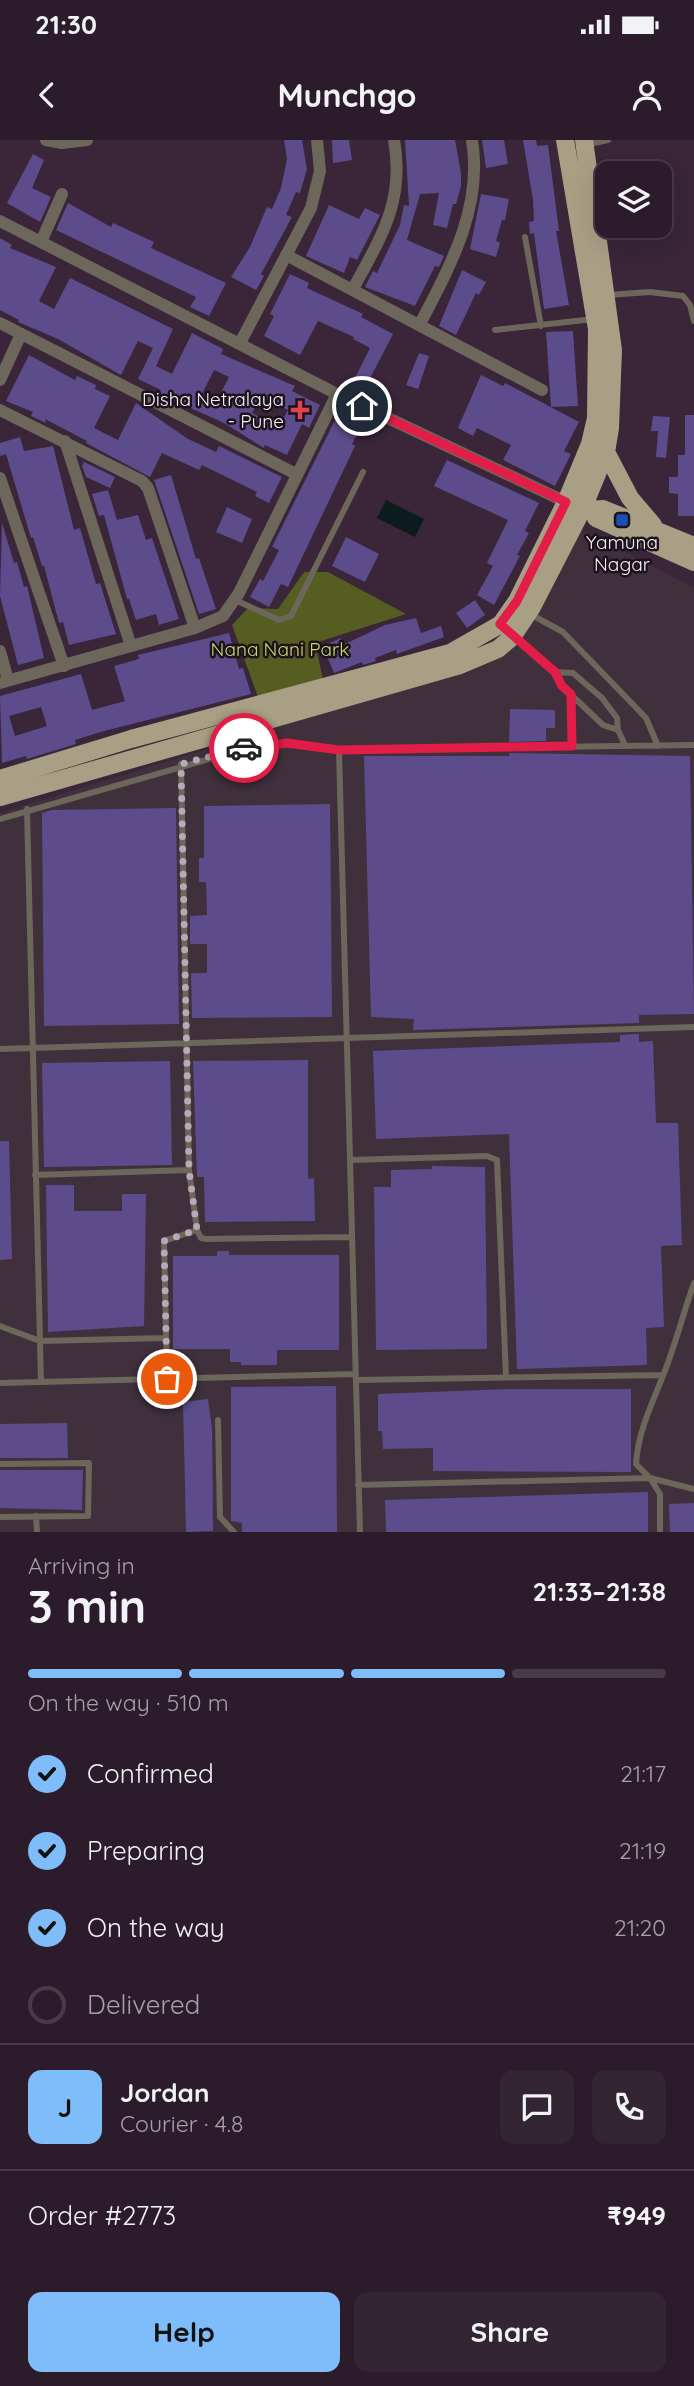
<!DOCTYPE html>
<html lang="en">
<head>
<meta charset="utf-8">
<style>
	body { margin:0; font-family:Quicksand,sans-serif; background:#342533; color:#f1f3f6; height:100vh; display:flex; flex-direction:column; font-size:26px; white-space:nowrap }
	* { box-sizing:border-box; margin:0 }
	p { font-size:23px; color:#a6a1a9 }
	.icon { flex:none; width:38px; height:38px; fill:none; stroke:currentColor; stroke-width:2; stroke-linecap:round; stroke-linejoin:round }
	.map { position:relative; height:1392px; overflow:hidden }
	.sheet { display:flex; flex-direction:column; background:#2c1c2b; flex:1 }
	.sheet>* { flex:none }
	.fabs { position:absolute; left:595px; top:21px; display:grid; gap:14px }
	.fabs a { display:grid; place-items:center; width:77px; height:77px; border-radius:14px; background:#2c1c2b; box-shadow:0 7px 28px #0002,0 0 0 2px #483a47; font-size:35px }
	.pin { position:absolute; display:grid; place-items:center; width:60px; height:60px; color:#fff; margin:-30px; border:4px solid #fff; border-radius:50%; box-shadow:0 2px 7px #0007 }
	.courier { position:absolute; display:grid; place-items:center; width:70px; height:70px; margin:-35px; border:5px solid #e11d48; border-radius:50%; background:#fff; color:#222; box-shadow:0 2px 9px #0007 }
	.overview em { font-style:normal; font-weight:700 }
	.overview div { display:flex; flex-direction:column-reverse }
	.overview { display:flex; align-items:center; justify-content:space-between; height:119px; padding:0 28px }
	h1 { font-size:46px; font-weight:700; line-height:52px }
	.bar { display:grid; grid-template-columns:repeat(4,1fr); gap:10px 7px; align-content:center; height:84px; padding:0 28px }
	.bar i { height:9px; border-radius:5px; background:#483a47 }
	.bar .selected { background:#7fbdfa }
	.bar p { grid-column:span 4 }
	.line { display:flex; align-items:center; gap:18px; padding:0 28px; border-top:2px solid #483a47 }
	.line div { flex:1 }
	.round { display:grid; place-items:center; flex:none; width:74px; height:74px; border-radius:14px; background:#342533 }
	ol { padding:0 28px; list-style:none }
	li { display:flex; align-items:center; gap:21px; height:77px }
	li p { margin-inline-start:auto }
	li .icon { padding:7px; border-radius:50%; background:#7fbdfa; color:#111; stroke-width:4 }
	li:last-child { color:#a6a1a9 }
	li i { width:38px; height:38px; border:4px solid #483a47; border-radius:50% }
	.cta { display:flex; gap:14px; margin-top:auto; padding:14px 28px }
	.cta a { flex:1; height:80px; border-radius:14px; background:#7fbdfa; color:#111; font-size:28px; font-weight:700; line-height:80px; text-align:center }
	.cta a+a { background:#342533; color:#f1f3f6 }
	.status { display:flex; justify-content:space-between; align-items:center; height:49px; padding:0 35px; background:#2c1c2b; direction:ltr }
	.status svg { height:19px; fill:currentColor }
	header { display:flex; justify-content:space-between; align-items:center; height:91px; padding:0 28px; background:#2c1c2b; font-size:32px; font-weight:700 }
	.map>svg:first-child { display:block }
	.industrial { fill:#3f303c }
	.green { fill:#565d21 }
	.water { fill:#0c1b1c }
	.building { fill:#5d4c8c; fill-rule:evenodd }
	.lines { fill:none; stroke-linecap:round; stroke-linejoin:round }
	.lane { stroke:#6c675a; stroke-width:6 }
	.street { stroke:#6c675a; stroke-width:12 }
	.primary { stroke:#a99f85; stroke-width:18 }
	.done { stroke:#b9a8b8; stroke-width:7; stroke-dasharray:0 12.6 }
	.route { stroke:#e11d48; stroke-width:9 }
	.health-dot { fill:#e0444e; stroke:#1c121b; stroke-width:2.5 }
	.transit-dot { fill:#1a4fb4; stroke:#1c121b; stroke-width:2.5 }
	.labels { text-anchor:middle; stroke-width:5; stroke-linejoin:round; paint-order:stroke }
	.poi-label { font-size:19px; fill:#fdeffc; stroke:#1c121b; text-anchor:end }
	.park-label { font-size:19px; fill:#ccd96e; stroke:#1c121b }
</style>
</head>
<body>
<div class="status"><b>21:30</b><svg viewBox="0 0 49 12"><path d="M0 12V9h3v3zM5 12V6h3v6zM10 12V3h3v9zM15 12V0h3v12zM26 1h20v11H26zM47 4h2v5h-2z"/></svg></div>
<header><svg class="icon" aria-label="back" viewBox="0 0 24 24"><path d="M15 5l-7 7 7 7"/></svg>Munchgo<svg class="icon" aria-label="person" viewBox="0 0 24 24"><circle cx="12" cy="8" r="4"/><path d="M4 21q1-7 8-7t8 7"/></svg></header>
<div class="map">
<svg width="694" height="1392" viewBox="0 0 694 1392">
	<rect width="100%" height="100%" fill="#3a2539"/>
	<path class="industrial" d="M574 385 694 448V1143L637 1310 654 1317 638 1310 694 1146V1392H0V673L475 526 508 507Z"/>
	<path class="green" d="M304 432H328L406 474 315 503 323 539 258 557 232 485 248 468 278 469Z"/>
	<path class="water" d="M386 360 424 379 415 397 377 378Z"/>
	<path class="building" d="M284 0H302L307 29 300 53 296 52 286 75 292 77 261 134 264 136 256 150 231 137 250 107 267 67 272 69 281 48 287 19Z
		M332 0H349L352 20 333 23Z
		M405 0H455L461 33V46L456 64H453L447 88 433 85 439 53 420 54 407 100 444 116 439 127 435 126 415 166 365 147 373 131 377 133 400 85 404 65 409 66Z
		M482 0H504L508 24 486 28Z
		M523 0H536L537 6 548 5 559 91H556L569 165 544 169 534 93 530 94 529 82 534 81 533 60Z
		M33 14 44 20 32 48 51 57 40 82 7 63Z
		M481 54 509 59 505 80H502L496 101 500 103 496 117 470 109Z
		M68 63 111 87 113 83 154 102 151 108 226 143 209 176 190 167 196 157 56 90Z
		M329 65 359 79 365 68 380 75 357 120 350 117 344 133 306 116Z
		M0 98 12 105 10 108 56 127 39 161 54 169 70 138 173 189 156 226 172 234 192 193 223 209 221 214 295 246 292 251 320 265 309 288 302 284 287 315 265 305 264 308 224 283 159 254 161 250 138 239 153 208 138 201 121 235 58 199 18 182 19 180 0 170ZM214 230 229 237 217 261 202 254ZM261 257 288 270 279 287 252 273Z
		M462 130 486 142 479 155 476 153 456 195 439 186Z
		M290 134 309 143 307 148 363 174 361 177 393 194 365 248 353 242 370 208 353 199 354 197 318 181 300 215 264 196 274 176 270 174Z
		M573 191 578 266 551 267 546 192Z
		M419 213 429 216 418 249 406 245Z
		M29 215 75 240 77 236 96 245 95 249 110 256 94 288 118 300 136 263 188 299 216 312 219 306 282 337 269 363 255 356 257 352 202 325 199 330 162 313 150 337 86 303 87 301 45 279 46 283 31 276 33 272 6 261Z
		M481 235 503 246 505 243 579 282 564 311 571 314 555 346 503 320 511 305 477 288 473 296 458 288Z
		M338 274 361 286 352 304 355 306 288 447 281 444 269 467 250 457 260 439 263 441 279 410 272 407Z
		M685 275H694V376H678V354L669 353V337H678V315H685Z
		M653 276 670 277 666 318 656 317 658 291H651Z
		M20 297 24 311 53 306 74 390 80 388 96 444 100 443 116 494 69 505 63 482 59 483 44 426H42L33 397 31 398 6 314 0 316V303Z
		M447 320 539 363 525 391 529 393 517 415 520 416 494 465 477 455 493 426 487 423 508 380 434 346Z
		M84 322 115 337 110 348 86 337 82 326Z
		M171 335 196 419 199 418 216 469 199 474 154 340Z
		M108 350 117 380 138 375 146 400 152 398 179 479 159 485 156 474 136 480 129 459H127L104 375 99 376 92 354Z
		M227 367 252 379 242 403 216 392Z
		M2 383 14 423 17 422 24 447 27 446 44 518 18 525 0 456Z
		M346 397 379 414 365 442 332 426Z
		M475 460 485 475 467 488 456 473Z
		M416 478 421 493 441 486 444 497 397 514 396 510 375 518 376 521 363 525 362 522 334 533 323 506 341 498 343 505 385 485Z
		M229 493 239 529 243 528 251 554 104 591 75 600 76 604 27 619 26 616 2 623 0 556 81 534 92 570 125 561 114 526 139 519 138 515ZM41 567 47 586 15 596 9 576Z
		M510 569 555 570V588H546V601L509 602Z
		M509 613 690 616 694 874 639 875V883L413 890 414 879 371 877 364 616H509Z
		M330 664 332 877 192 878 191 833H207V804H190V776L207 775 206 742H199V718H204V666Z
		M176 668 179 884 44 886 42 673 52 670Z
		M639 894V902L653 901 656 983H678L682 1105 661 1106 664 1187 646 1188 647 1225 517 1229 509 994 376 999 373 911 620 902V895Z
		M308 920V1039L314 1038 315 1081 205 1082 204 1037H197L193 921Z
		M170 921 172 1025 44 1027 42 923Z
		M0 1001H9L12 1119 0 1120Z
		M432 1026 485 1027 487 1209 376 1210 374 1047H391V1030L432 1029Z
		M46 1045H74V1071H122V1054H146L144 1186 48 1192Z
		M217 1111H229V1115H339V1210H277V1225H241V1222H230V1209H173V1116H217Z
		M336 1246 337 1392H242V1383L231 1381V1247Z
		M510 1249H631V1332L433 1331V1308L383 1309 382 1291H378V1254Z
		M208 1259 212 1289 213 1391 186 1392 183 1262Z
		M67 1283 68 1318H0V1284Z
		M0 1330H83L82 1370 0 1368Z
		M648 1352V1392H386L385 1360Z
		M694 1363V1392H670L669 1364Z"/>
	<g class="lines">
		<path class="lane" d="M585 5 608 0
			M525 97 541 186
			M608 155 650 152 683 156 690 165 694 181
			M495 190 594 179
			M235 460 279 480 291 476 363 332
			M530 474 563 492 646 578 658 606
			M513 497 555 532 562 546 603 585 618 590 625 605
			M555 532 573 533 602 558 617 578 618 590
			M571 554V606
			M339 610 360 1392
			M181 624 189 1030 197 1090 201 1098 206 1099 352 1097
			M27 669 41 1242
			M0 679 258 605 287 603 339 610 694 605
			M0 909 694 887
			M350 1020 487 1016 497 1020 506 1237
			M35 1035 189 1030
			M0 1186 40 1201 166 1198
			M167 1239 164 1101 197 1090
			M356 1240 663 1235
			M0 1243 356 1234
			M218 1280 220 1377 234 1392
			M0 1324 89 1323 88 1376 0 1377
			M358 1345 650 1338 694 1349
			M36 1376 37 1392
			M660 1392V1354L650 1338 636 1324C638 1292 651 1266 663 1236 675 1206 683 1174 694 1143"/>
		<path class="street" d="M46 0 62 3 87 0
			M0 81 337 254 566 362
			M41 102 62 54
			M286 115 542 250
			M353 149C381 97 405 61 394 0
			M0 183 296 334
			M420 184C450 126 483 68 472 0
			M240 203 311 68 320 31 317 0
			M0 240 21 194
			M0 270 142 341 148 348 195 488
			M65 301 131 506
			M0 338 64 526
			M0 511 8 540
			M0 543 195 488 223 476 239 453 337 254"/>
		<path class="primary" d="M606 312 630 358 653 385
			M576 365 590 370 603 369 694 406
			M596 378 694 422
			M0 639 131 599 450 513 501 484 517 461 566 362 590 304 596 278 597 189 565 0
			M0 657 460 525 498 509 512 497 532 467 583 368 606 312 610 288 613 210 584 0"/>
	</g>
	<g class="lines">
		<path class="done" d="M167 1239 164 1101 197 1090 189 1030 181 624 244 608"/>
		<path class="route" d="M244 608 287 603 339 610 572 606 571 554 562 546 555 532 500 484 517 461 566 362 362 266"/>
	</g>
	<path class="health-dot" d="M296.5 259.5h7v7h7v7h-7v7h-7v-7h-7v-7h7z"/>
	<rect class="transit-dot" x="615" y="373" width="14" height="14" rx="3.5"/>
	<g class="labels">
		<g class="poi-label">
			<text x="284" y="266">Disha Netralaya<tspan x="284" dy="22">- Pune</tspan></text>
			<text x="622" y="409" text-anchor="middle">Yamuna<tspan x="622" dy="22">Nagar</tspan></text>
		</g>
		<g class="park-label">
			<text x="280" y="516">Nana Nani Park</text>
		</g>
	</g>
</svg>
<div class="fabs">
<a><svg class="icon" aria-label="layers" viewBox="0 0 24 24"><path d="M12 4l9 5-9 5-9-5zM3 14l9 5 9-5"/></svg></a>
</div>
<div class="pin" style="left:167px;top:1239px;background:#ea580c"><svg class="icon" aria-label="bag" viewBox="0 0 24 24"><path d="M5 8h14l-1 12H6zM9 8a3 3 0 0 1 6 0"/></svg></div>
<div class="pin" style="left:362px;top:266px;background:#1f2937"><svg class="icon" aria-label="home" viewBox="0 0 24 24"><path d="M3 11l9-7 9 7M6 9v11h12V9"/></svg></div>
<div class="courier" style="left:244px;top:608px"><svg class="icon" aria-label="car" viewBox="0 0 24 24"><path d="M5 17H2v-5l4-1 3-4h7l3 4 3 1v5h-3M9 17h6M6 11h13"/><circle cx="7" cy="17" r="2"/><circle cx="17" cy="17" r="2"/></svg></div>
</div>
<section class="sheet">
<div class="overview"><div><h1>3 min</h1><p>Arriving in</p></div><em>21:33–21:38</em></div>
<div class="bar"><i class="selected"></i><i class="selected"></i><i class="selected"></i><i></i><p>On the way · 510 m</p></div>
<ol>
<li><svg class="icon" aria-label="check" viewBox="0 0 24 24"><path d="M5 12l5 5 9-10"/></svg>Confirmed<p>21:17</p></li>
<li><svg class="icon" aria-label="check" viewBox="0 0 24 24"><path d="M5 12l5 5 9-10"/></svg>Preparing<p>21:19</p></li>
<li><svg class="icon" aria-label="check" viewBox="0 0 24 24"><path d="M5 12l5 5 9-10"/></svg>On the way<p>21:20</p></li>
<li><i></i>Delivered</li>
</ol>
<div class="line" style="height:126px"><b class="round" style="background:#7fbdfa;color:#111">J</b><div><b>Jordan</b><p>Courier · 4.8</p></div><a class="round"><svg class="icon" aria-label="chat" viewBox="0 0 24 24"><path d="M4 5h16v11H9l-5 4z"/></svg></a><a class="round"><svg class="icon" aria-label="phone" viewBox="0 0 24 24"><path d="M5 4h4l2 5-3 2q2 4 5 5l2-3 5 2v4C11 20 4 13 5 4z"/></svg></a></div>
<div class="line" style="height:91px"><div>Order #2773</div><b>₹949</b></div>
<div class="cta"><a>Help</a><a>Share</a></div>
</section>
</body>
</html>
